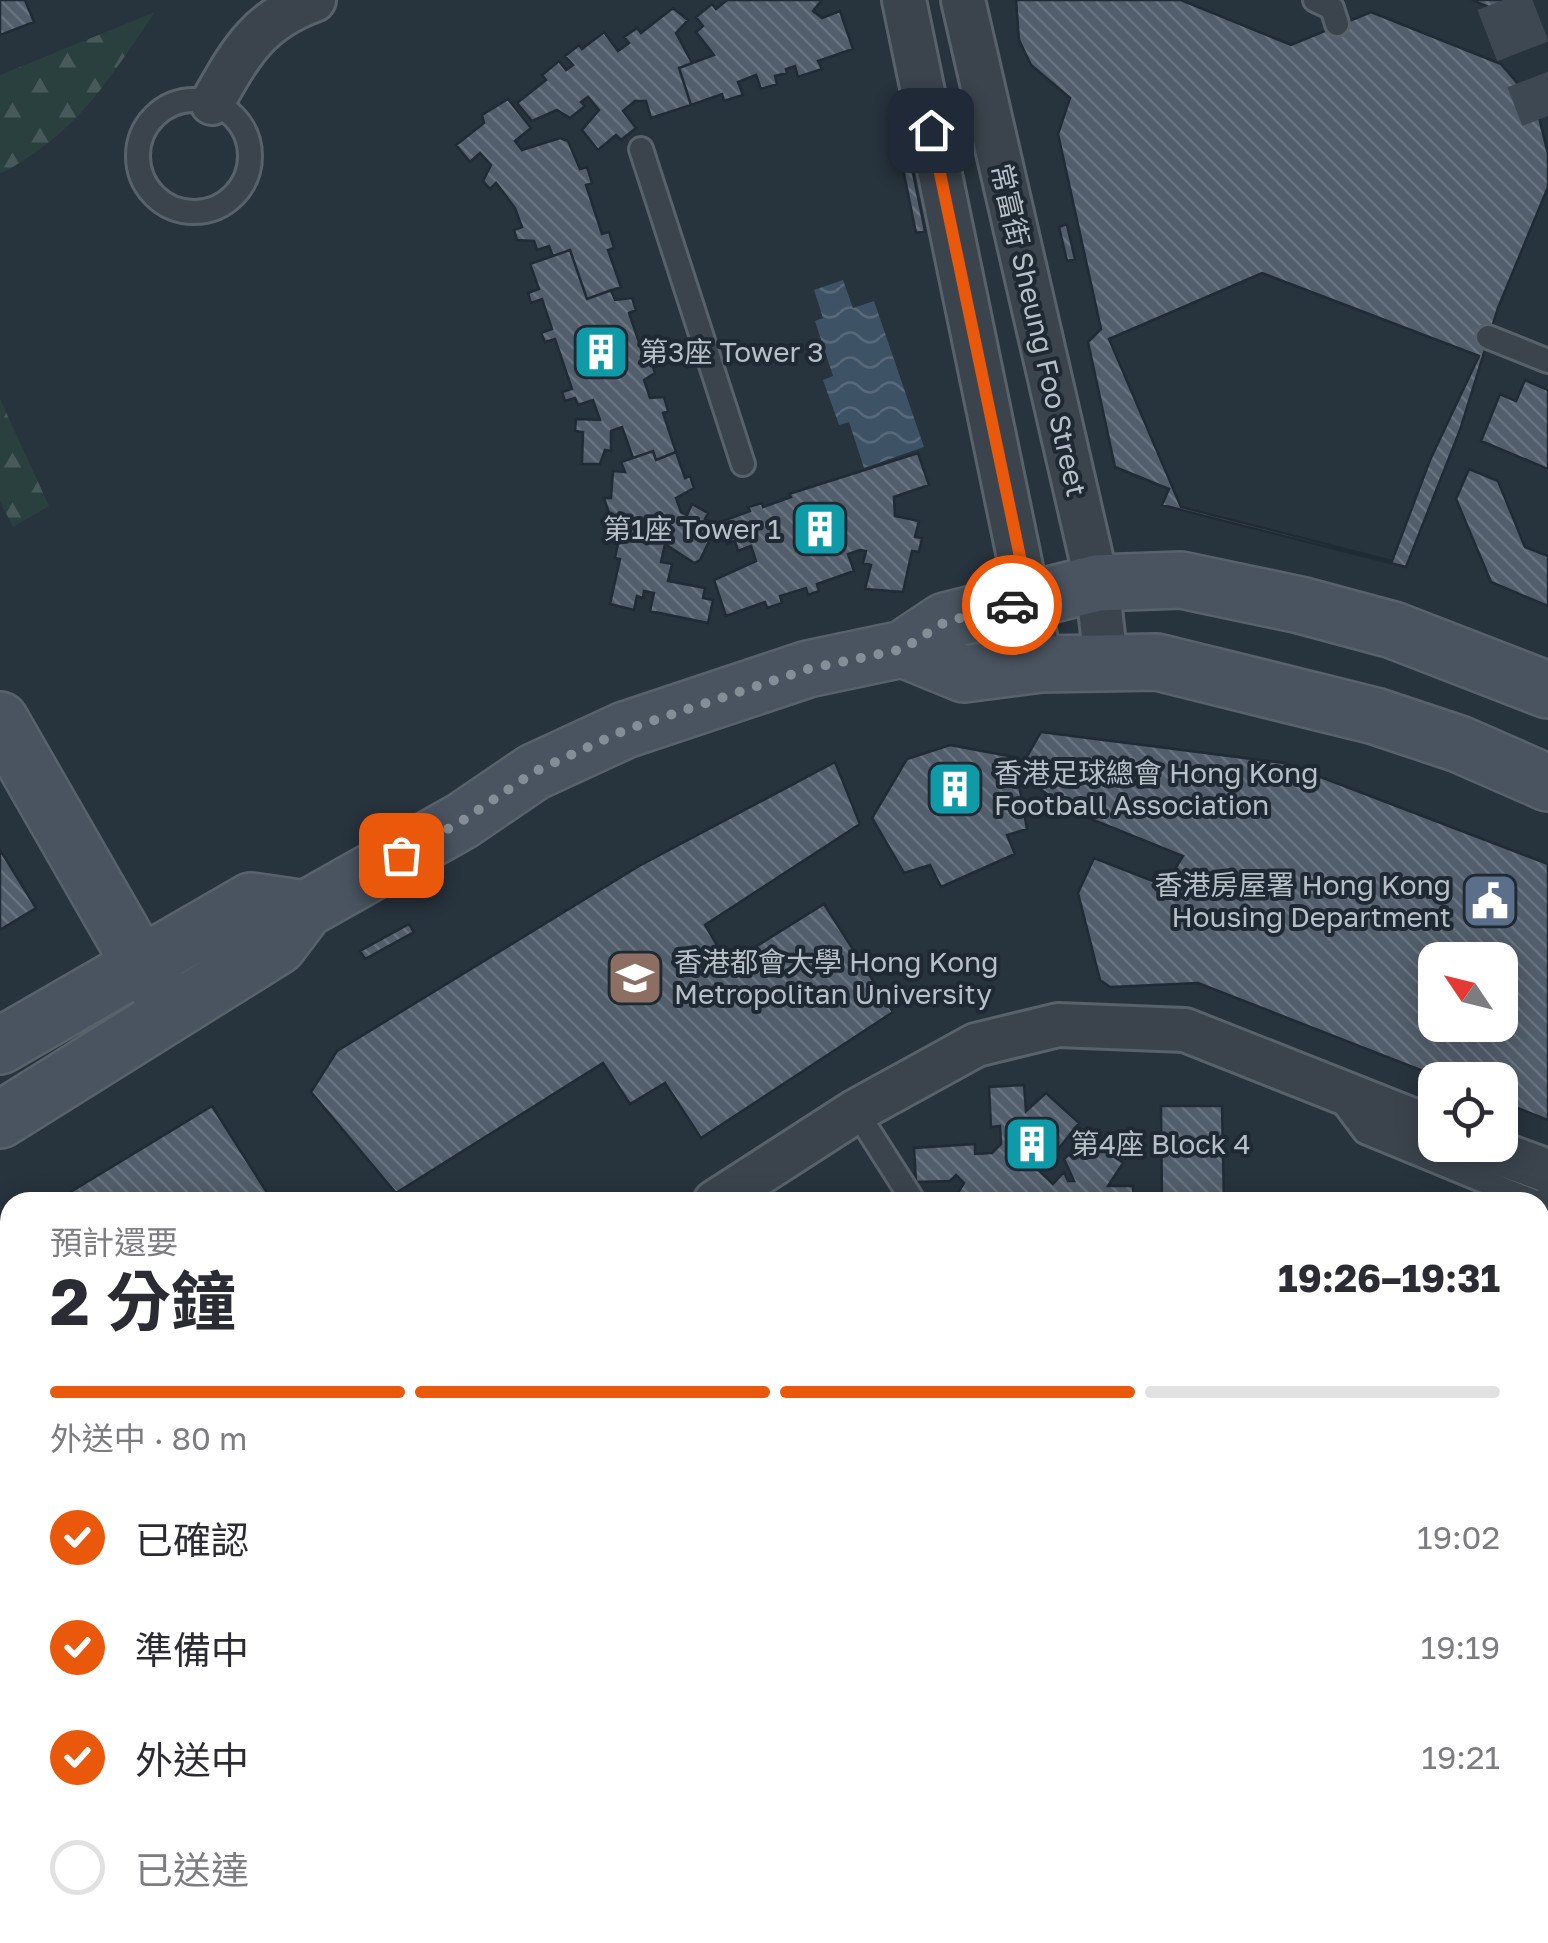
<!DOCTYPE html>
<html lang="zh-TW">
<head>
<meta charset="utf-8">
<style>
	body { margin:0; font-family:"Golos Text","Noto Sans TC",sans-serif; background:#f7f7f7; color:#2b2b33; height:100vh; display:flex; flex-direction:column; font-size:38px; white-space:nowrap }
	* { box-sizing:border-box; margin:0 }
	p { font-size:32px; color:#7c7c81 }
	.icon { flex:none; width:55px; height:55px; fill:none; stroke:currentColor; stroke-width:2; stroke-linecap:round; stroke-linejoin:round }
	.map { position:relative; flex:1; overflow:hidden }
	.side { position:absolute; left:0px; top:1192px; width:1550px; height:752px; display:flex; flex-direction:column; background:#fff; border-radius:30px 30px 0 0; box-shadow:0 5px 25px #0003 }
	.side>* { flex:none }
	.needle { width:65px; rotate:305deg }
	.tools { position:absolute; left:1418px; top:942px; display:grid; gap:20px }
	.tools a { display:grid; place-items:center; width:100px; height:100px; border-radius:20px; background:#fff; box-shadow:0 5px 25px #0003; font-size:50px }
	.pin { position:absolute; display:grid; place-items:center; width:85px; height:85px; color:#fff; margin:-42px; border-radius:20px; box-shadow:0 5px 15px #0006 }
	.courier { position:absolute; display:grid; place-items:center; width:100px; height:100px; margin:-50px; border:8px solid #ea580c; border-radius:50%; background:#fff; color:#222; box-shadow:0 2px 12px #0007 }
	.headline em { font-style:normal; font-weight:700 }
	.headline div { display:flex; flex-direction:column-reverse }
	.headline { display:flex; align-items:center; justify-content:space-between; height:170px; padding:0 50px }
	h1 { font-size:65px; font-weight:700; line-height:75px }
	.bar { display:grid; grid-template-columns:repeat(4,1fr); gap:15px 10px; align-content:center; height:120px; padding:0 50px }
	.bar i { height:12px; border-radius:8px; background:#e1e1e2 }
	.bar .selected { background:#ea580c }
	.bar p { grid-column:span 4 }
	ol { padding:0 50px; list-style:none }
	li { display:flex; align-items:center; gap:30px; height:110px }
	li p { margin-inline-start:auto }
	li .icon { padding:10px; border-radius:50%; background:#ea580c; color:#fff; stroke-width:4 }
	li:last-child { color:#7c7c81 }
	li i { width:55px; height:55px; border:5px solid #e1e1e2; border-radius:50% }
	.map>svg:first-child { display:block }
	.grass { fill:url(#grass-tufts) }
	.forest { fill:url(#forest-firs) }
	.water { fill:url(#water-waves) }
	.building { fill:url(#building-back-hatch); stroke:#212b35; stroke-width:2.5; fill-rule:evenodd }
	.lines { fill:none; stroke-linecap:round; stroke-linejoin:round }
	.highway-tunnel { stroke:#3d4852; stroke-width:55; stroke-dasharray:55 28; stroke-linecap:butt }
	.lane-casing { stroke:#58626b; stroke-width:28 }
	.street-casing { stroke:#58626b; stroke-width:48 }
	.secondary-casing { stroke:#58626b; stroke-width:60 }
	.lane { stroke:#3b444d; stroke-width:22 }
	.street { stroke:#3b444d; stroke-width:42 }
	.secondary { stroke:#495460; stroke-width:55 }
	.done { stroke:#858e97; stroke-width:10; stroke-dasharray:0 18 }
	.route { stroke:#ea580c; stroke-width:12 }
	.labels { text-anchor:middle; stroke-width:8; stroke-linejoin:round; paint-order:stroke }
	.street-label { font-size:28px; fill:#b7bfc8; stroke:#1f2933 }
	.poi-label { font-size:28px; fill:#b7bfc8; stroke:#1f2933; text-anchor:start }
</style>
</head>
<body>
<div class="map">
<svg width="1548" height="1943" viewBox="0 0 1548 1943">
	<defs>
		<pattern id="grass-tufts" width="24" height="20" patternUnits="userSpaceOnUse" patternTransform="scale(2.5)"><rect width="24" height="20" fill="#2a403f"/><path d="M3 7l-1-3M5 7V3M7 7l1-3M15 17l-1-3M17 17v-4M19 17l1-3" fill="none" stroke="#475a59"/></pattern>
		<pattern id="forest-firs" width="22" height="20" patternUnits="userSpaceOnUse" patternTransform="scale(2.5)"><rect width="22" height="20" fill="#2a403f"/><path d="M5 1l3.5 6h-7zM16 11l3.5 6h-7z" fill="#475a59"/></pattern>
		<pattern id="water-waves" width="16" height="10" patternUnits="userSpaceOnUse" patternTransform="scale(2.5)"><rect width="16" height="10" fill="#3e5265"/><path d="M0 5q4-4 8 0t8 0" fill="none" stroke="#58697a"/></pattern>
		<pattern id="building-back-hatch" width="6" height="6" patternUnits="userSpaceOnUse" patternTransform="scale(2.5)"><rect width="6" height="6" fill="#525e6b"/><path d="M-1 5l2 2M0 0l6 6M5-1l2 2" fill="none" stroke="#69737f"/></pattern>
	</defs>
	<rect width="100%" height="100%" fill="#27333d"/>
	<path class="grass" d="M809 1935H1032L1033 1943H806Z"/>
	<path class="forest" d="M155 12C107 82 78 133 0 174V75Z
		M0 399 49 506 13 527 0 501Z"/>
	<path class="water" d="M843 280 853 308 874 301 924 447 864 468 849 422 839 425 823 380 833 376 815 321 823 318 814 290Z"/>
	<path class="building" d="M0 0H25L34 22 0 35Z
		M727 0H822L813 11 822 18 840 11 853 49 818 61 822 69 798 77 795 66 786 69 787 73 775 76 777 84 761 89 756 75 738 82 743 95 724 101 722 94 691 105 679 68 714 55 696 32 703 26 696 17 712 4 716 9Z
		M1016 0H1181L1291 45 1371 12 1501 64 1536 105 1548 154V187L1498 308 1460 430 1406 567 1162 505 1169 489 1115 467 1088 342 1101 329 1058 134 1070 98 1031 65 1019 40Z
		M1472 0H1518L1507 15Z
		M673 8 688 20 676 33 692 63 679 68 691 105 651 118 646 101H635L623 111 636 128 621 140 616 135 598 150 582 130 599 110 588 97 581 102 585 106 570 118 557 110 532 121 517 103 546 80 542 75 559 61 566 70 573 65 565 56 579 45 582 49 604 32 618 51 629 43 624 37 637 28 641 33Z
		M508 99 531 128 515 141 522 150 560 138 568 141 580 169 587 167 592 183 586 185 602 234 609 232 614 248 608 250 621 287 587 299 570 250 553 256 549 246 537 250 534 241 517 240 514 230 522 227 515 208 496 183 490 189 483 181 491 165 480 153 470 162 456 145 484 123 482 115Z
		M912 168 925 231 916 233 903 169Z
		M1064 225H1067L1075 259 1067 261 1059 227Z
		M570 250 587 299 611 290 615 300 632 298 636 310 629 313 646 363 651 361 655 373 644 380 650 398 664 397 668 411 663 413 676 452 656 460 653 451 633 458 622 427 611 431V451L605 450 600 464H582L583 432 575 431 576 419 600 420 593 400 578 405 575 398 565 401 562 392 572 389 555 339 545 342 541 333 552 329 542 299 531 303 528 293 539 289 530 264Z
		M1262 273 1479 356 1430 460 1392 561 1181 507 1109 339Z
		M1525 380 1548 390V469L1481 441 1500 394 1516 401Z
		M653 451 656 460 676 452 685 478 690 476 694 488 676 498 681 512 687 515 692 504 708 513 705 519 717 525 700 560 694 563 665 544 661 562 672 564 668 581 705 588 703 598 713 600 708 623 650 611 654 593 644 591 643 598 637 596 634 610 610 604 620 559 615 558 620 534 625 535 626 517 610 516 604 498H611L613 471 625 472 621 462Z
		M918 453 929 485 894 497 895 516 919 521 915 537 922 538 919 552 912 551 903 592 865 589 871 565 863 563 866 551 860 550 848 554 854 571 817 584 819 591 808 595 806 588 780 596 782 603 767 608 765 602 726 616 714 580 756 561 751 546 738 551 735 541 727 544 720 522 750 511 748 507 762 503 763 507 791 497 789 494Z
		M1469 469 1498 481 1525 547 1548 556V606L1491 582 1456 499Z
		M1041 732 1284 763 1548 864V1120L1500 1101V1080H1446L1198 983 1110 987 1100 980 1078 893 1094 858 1173 889V872L1183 856 1071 811 1026 779 1025 760ZM1435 960H1500V1025H1435Z
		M950 745 1014 757 1027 829 1007 835 1015 854 941 887 930 865 904 873 872 818 907 759Z
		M835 762 860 824 705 925 728 964 824 904 893 1012 701 1138 665 1083 630 1104 603 1063 396 1193 311 1092 337 1051 639 866Z
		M0 850 36 908 0 930Z
		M409 924 414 932 365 959 360 951Z
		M1024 1085 1026 1111 1046 1093 1079 1123 1056 1152 1050 1146 1034 1145 1033 1149 1043 1154 1033 1165 1053 1184 1064 1172 1068 1181H1074L1064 1159 1091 1134 1123 1163 1108 1186H1133L1134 1202H1021L1013 1195 1007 1202H952L964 1183 956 1175 950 1181 916 1182 914 1148 975 1144V1154L992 1153 1001 1144 1000 1126 991 1127 989 1087Z
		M212 1106 273 1202H54Z
		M1161 1106H1222L1224 1202H1162Z
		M10 1229V1375L0 1380V1235Z
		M1540 1262H1548V1464H1540Z
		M1540 1576H1548V1789L1540 1797Z
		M0 1593 10 1595V1693L0 1685Z
		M1548 1800V1908L1540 1918V1808Z
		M10 1807V1905L0 1906V1855L5 1848 1 1808Z
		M10 1920V1935H136L137 1943H0V1921Z
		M524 1935H672L665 1943H516Z
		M1032 1935H1105V1943H1033Z
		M1358 1935H1475V1943H1358Z
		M1371 1935H1527L1521 1943H1372Z"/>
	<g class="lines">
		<path class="highway-tunnel" d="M1503 0 1548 116"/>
		<g class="lane-casing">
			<path id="lane" d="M1315 0 1332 8 1337 24
				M138 156a56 56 0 1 1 112 0a56 56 0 1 1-112 0Z
				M641 149 743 464
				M1488 337 1548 361
				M1338 1096 1365 1132 1535 1202 1548 1200
				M856 1111 914 1202
				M1248 1935 1277 1941 1317 1939
				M782 1943 784 1935"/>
		</g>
		<g class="street-casing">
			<path id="street" d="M904 0 1041 664
				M963 0 1097 583 1106 661
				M212 103C241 52 257 21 314 0
				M1477 1145 1548 1171
				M715 1202 856 1111 976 1045 1058 1025 1185 1030 1435 1129
				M1317 1935V1943"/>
		</g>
		<g class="secondary-casing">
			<path id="secondary" d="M903 649 964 674 1041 664 1157 662 1375 716 1459 744 1548 783
				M0 720 139 962 161 992
				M0 1046 251 901 306 909
				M0 1120 278 946 306 909 462 821 534 772 625 730 808 669 903 649 945 621 1097 583 1181 580 1300 605 1393 630 1548 690
				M1540 1508H1548
				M425 1943 426 1935"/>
		</g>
		<use href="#lane" class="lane"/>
		<use href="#street" class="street"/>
		<use href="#secondary" class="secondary"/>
	</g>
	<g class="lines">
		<path class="done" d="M401 855 462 821 534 772 625 730 808 669 903 649 945 622 1012 605"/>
		<path class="route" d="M931 130 1029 600 1012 605"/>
	</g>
	<defs>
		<g id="building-square" transform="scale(2.875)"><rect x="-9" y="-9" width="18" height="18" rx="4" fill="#0f9aa8" stroke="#1f2933"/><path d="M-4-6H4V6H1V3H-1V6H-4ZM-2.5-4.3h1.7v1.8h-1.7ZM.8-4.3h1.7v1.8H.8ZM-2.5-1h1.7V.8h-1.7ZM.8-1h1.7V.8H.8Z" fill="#fff"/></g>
		<g id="civic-square" transform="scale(2.875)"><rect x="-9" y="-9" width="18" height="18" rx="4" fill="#5c6f8a" stroke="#1f2933"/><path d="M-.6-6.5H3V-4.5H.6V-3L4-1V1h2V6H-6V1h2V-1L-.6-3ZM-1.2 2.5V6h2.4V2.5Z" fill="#fff"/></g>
		<g id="university-square" transform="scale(2.875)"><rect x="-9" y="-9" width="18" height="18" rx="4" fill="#8d6e63" stroke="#1f2933"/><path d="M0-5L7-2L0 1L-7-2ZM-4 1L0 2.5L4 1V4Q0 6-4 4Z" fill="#fff"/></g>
	</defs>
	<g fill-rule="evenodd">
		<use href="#building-square" x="601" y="352"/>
		<use href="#building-square" x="820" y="529"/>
		<use href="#building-square" x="955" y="789"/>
		<use href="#civic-square" x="1490" y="901"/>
		<use href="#university-square" x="635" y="978"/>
		<use href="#building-square" x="1032" y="1144"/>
	</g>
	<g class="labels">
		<g class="street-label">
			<text transform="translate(1039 330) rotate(77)" y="10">常富街 Sheung Foo Street</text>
		</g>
		<g class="poi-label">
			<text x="640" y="362">第3座 Tower 3</text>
			<text x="781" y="539" text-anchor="end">第1座 Tower 1</text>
			<text x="994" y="783">香港足球總會 Hong Kong<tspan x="994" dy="32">Football Association</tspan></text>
			<text x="1451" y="895" text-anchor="end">香港房屋署 Hong Kong<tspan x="1451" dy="32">Housing Department</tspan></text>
			<text x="674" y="972">香港都會大學 Hong Kong<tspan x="674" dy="32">Metropolitan University</tspan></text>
			<text x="1071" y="1154">第4座 Block 4</text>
		</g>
	</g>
</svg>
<div class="tools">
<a><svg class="needle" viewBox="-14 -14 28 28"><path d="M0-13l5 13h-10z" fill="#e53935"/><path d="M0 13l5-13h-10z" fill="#7c7c81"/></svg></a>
<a><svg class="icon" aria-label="locate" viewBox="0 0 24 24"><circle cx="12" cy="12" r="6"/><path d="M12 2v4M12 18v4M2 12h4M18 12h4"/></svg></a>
</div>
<div class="pin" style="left:401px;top:855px;background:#ea580c"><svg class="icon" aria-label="bag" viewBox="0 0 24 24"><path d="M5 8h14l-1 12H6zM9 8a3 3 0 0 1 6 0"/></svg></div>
<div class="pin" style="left:931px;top:130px;background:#1f2937"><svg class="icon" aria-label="home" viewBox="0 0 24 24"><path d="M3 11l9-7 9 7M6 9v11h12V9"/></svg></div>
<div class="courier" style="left:1012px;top:605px"><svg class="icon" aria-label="car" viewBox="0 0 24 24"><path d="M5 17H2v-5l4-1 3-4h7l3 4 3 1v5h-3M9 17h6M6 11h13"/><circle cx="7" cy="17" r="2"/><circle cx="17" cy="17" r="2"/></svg></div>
<section class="side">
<div class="headline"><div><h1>2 分鐘</h1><p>預計還要</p></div><em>19:26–19:31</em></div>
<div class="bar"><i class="selected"></i><i class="selected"></i><i class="selected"></i><i></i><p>外送中 · 80 m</p></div>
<ol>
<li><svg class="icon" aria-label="check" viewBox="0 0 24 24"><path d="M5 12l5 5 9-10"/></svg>已確認<p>19:02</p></li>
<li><svg class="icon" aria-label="check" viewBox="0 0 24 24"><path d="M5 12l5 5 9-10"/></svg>準備中<p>19:19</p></li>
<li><svg class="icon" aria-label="check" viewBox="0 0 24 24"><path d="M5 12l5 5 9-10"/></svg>外送中<p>19:21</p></li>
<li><i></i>已送達</li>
</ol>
</section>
</div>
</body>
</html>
